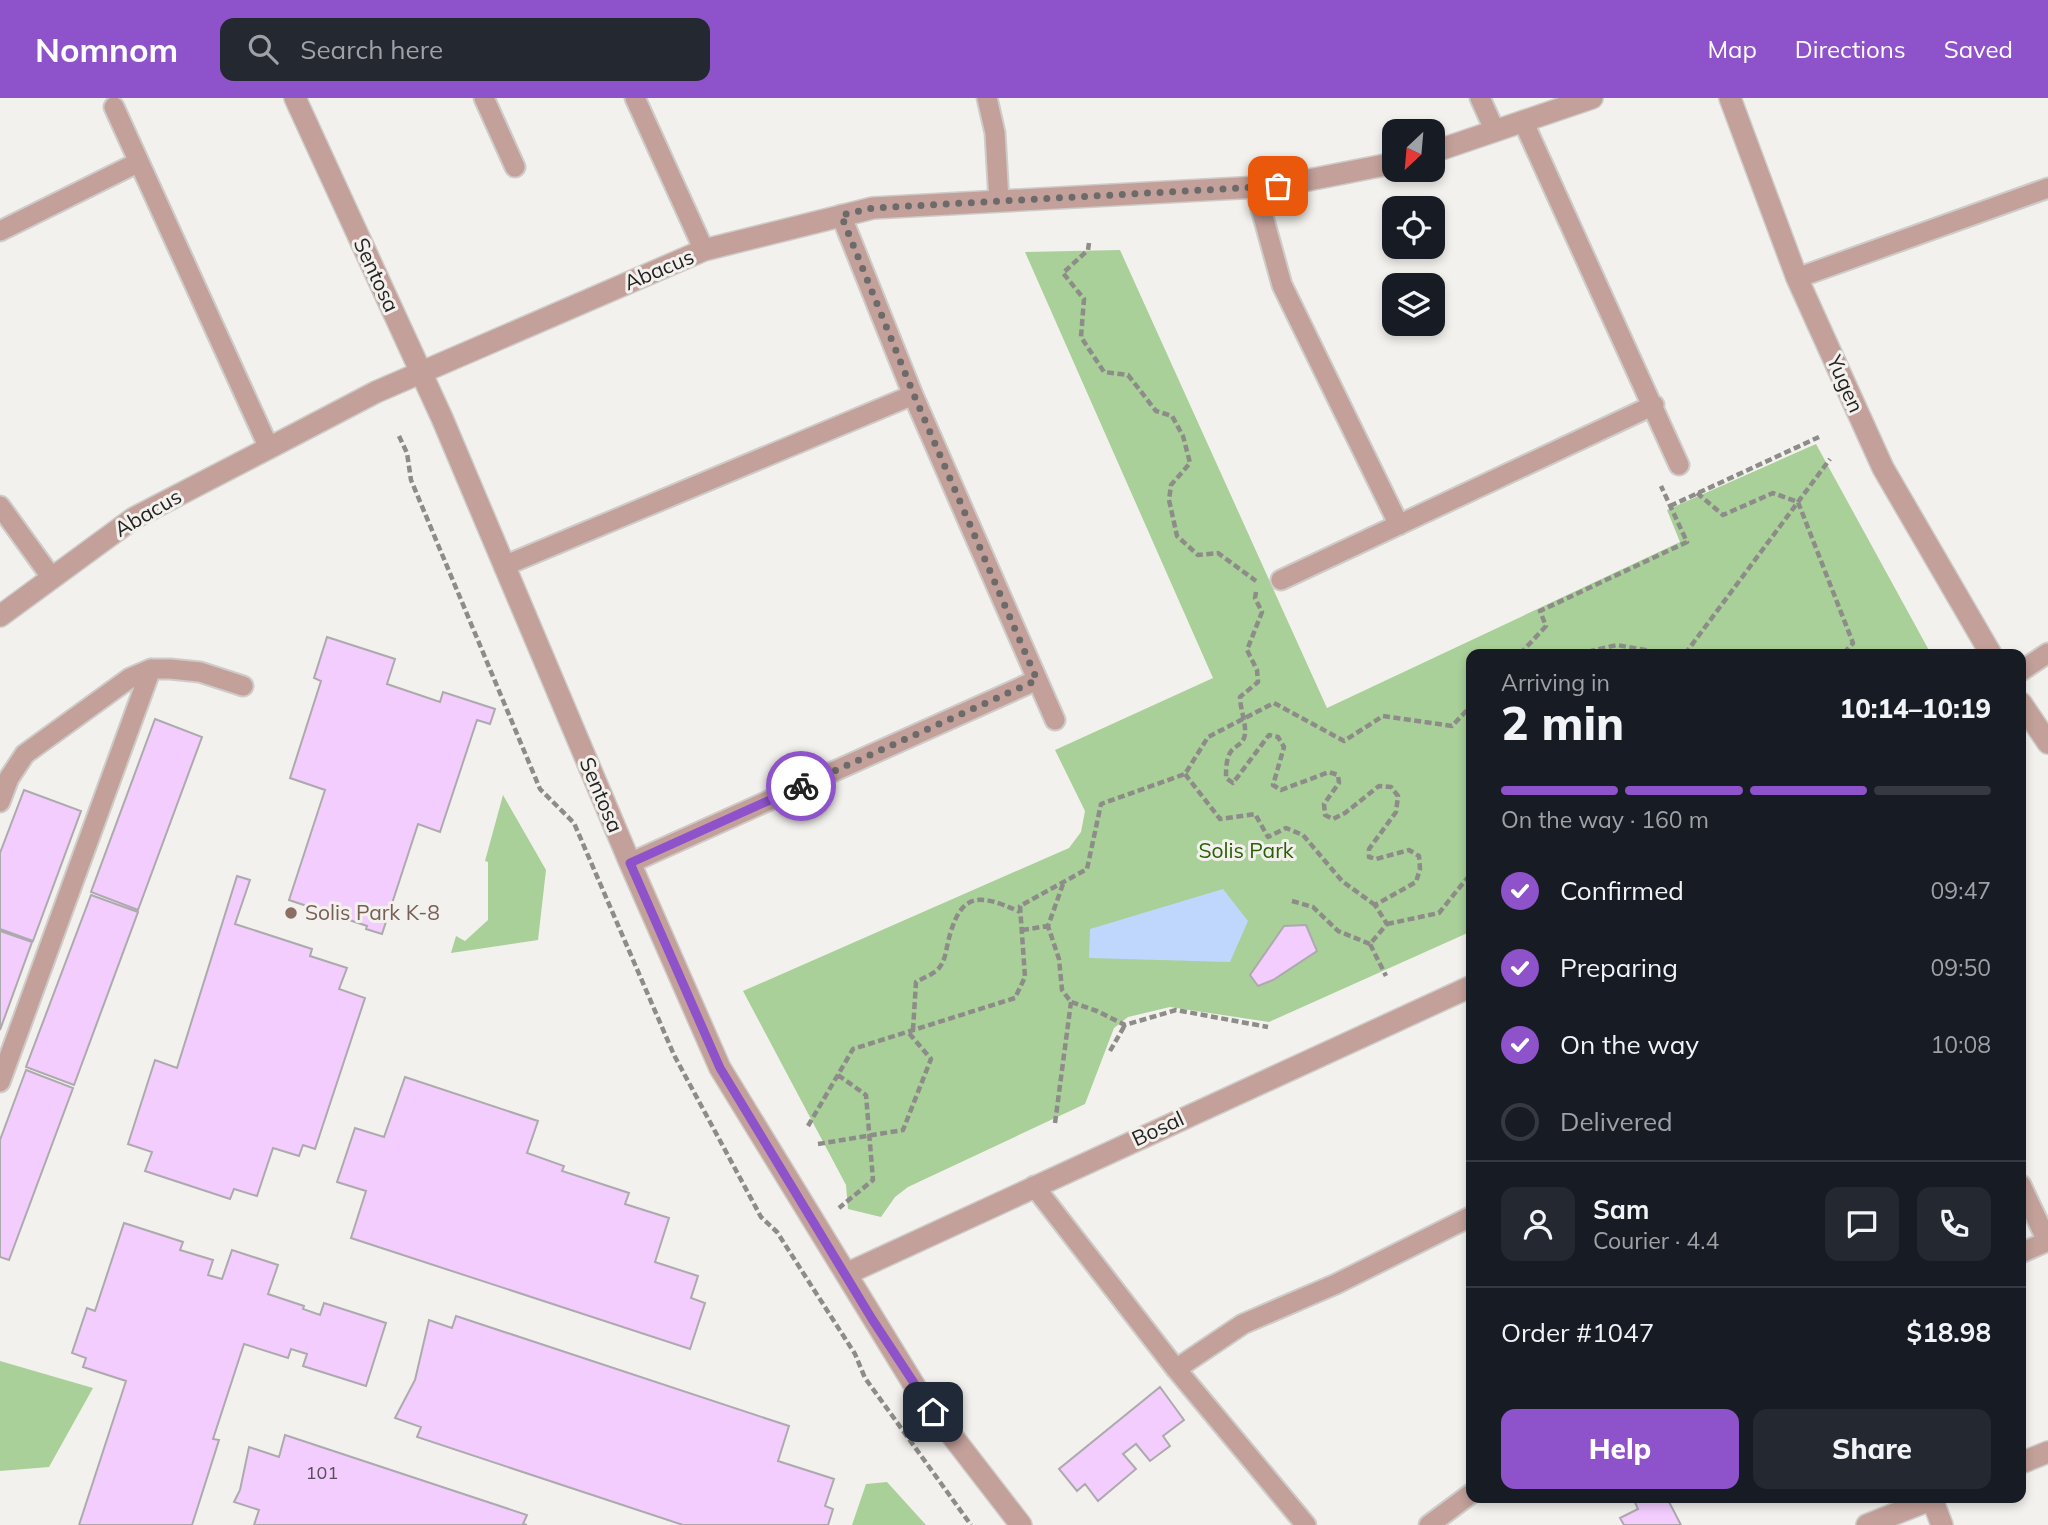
<!DOCTYPE html>
<html lang="en">
<head>
<meta charset="utf-8">
<style>
	body { margin:0; font-family:Mulish,sans-serif; background:#242831; color:#f1f3f6; height:100vh; display:flex; flex-direction:column; font-size:26px; white-space:nowrap }
	* { box-sizing:border-box; margin:0 }
	p { font-size:23px; color:#9ea1a6 }
	.icon { flex:none; width:38px; height:38px; fill:none; stroke:currentColor; stroke-width:2; stroke-linecap:round; stroke-linejoin:round }
	.map { position:relative; flex:1; overflow:hidden }
	.details { position:absolute; left:1466px; top:551px; width:560px; height:854px; display:flex; flex-direction:column; background:#171b24; border-radius:14px; box-shadow:0 4px 10px #0003 }
	.details>* { flex:none }
	.needle { width:46px; rotate:206deg }
	.controls { position:absolute; left:1382px; top:21px; display:grid; gap:14px }
	.controls a { display:grid; place-items:center; width:63px; height:63px; border-radius:14px; background:#171b24; box-shadow:0 4px 10px #0003; font-size:35px }
	.pin { position:absolute; display:grid; place-items:center; width:60px; height:60px; color:#fff; margin:-30px; border-radius:14px; box-shadow:0 4px 10px #0006 }
	.courier { position:absolute; display:grid; place-items:center; width:70px; height:70px; margin:-35px; border:5px solid #8e53ca; border-radius:50%; background:#fff; color:#222; box-shadow:0 2px 9px #0007 }
	.overview em { font-style:normal; font-weight:800 }
	.overview div { display:flex; flex-direction:column-reverse }
	.overview { display:flex; align-items:center; justify-content:space-between; height:119px; padding:0 35px }
	h1 { font-size:46px; font-weight:800; line-height:52px }
	.bar { display:grid; grid-template-columns:repeat(4,1fr); gap:10px 7px; align-content:center; height:84px; padding:0 35px }
	.bar i { height:9px; border-radius:5px; background:#363941 }
	.bar .active { background:#8e53ca }
	.bar p { grid-column:span 4 }
	.line { display:flex; align-items:center; gap:18px; padding:0 35px; border-top:2px solid #363941 }
	.line div { flex:1 }
	.round { display:grid; place-items:center; flex:none; width:74px; height:74px; border-radius:14px; background:#242831 }
	ol { padding:0 35px; list-style:none }
	li { display:flex; align-items:center; gap:21px; height:77px }
	li p { margin-inline-start:auto }
	li .icon { padding:7px; border-radius:50%; background:#8e53ca; color:#fff; stroke-width:4 }
	li:last-child { color:#9ea1a6 }
	li i { width:38px; height:38px; border:4px solid #363941; border-radius:50% }
	.button { display:flex; gap:14px; margin-top:auto; padding:14px 35px }
	.button a { flex:1; height:80px; border-radius:14px; background:#8e53ca; color:#fff; font-size:28px; font-weight:800; line-height:80px; text-align:center }
	.button a+a { background:#242831; color:#f1f3f6 }
	header { display:flex; align-items:center; gap:42px; box-sizing:border-box; height:98px; padding:0 35px; background:#8e53ca; color:#fff }
	header strong { font-size:33px }
	nav { display:flex; gap:38px; margin-inline-start:auto; font-size:24px }
	.search { width:490px; height:63px; background:#242831; display:flex; align-items:center; gap:18px; box-sizing:border-box; padding:0 24px; border-radius:14px; color:#9ea1a6; font-size:26px }
	.map>svg:first-child { display:block }
	.green { fill:#a8d098 }
	.water { fill:#bfd7fc }
	.building { fill:#f2cdfe; stroke:#adaaae; stroke-width:2 }
	.lines { fill:none; stroke-linecap:round; stroke-linejoin:round }
	.lane-casing { stroke:#ceccc8; stroke-width:23 }
	.street-casing { stroke:#ceccc8; stroke-width:24 }
	.path { stroke:#8d8c89; stroke-width:4.5; stroke-dasharray:7 3.5; stroke-linecap:butt }
	.lane { stroke:#c3a09a; stroke-width:19 }
	.street { stroke:#c3a09a; stroke-width:21 }
	.done { stroke:#6c6b69; stroke-width:7; stroke-dasharray:0 12.6 }
	.route { stroke:#8e53ca; stroke-width:9 }
	.education-dot { fill:#8d6e63; stroke:#f3f1ed; stroke-width:2.5 }
	.labels { text-anchor:middle; stroke-width:6; stroke-linejoin:round; paint-order:stroke }
	.number-label { font-size:18px; fill:#584e59 }
	.street-label { font-size:21px; fill:#242322; stroke:#f3f1ed }
	.park-label { font-size:21px; fill:#2b6008; stroke:#f3f1ed }
	.education-label { font-size:21px; fill:#785e54; stroke:#f3f1ed; text-anchor:start }
</style>
</head>
<body>
<header>
<strong>Nomnom</strong>
<div class="search"><svg class="icon" aria-label="search" viewBox="0 0 24 24"><circle cx="10" cy="10" r="6"/><path d="M15 15l6 6"/></svg>Search here</div>
<nav><a>Map</a><a>Directions</a><a>Saved</a></nav>
</header>
<div class="map">
<svg width="2048" height="1427" viewBox="0 0 2048 1427">
	<rect width="100%" height="100%" fill="#f3f1ed"/>
	<path class="green" d="M1120 152 1327 610 1680 444 1667 412 1816 346 1931 556H1472V833L1269 924 1170 909 1128 919 1114 930 1085 1006 908 1089 895 1099 881 1119 848 1111 846 1087 743 893 1069 750 1081 734 1085 713 1055 652 1213 580 1025 154Z
		M503 697 546 772 538 842 451 855 456 838 465 843 488 822V764L485 763Z
		M0 1263 93 1290 49 1369 0 1373Z
		M887 1384 926 1427H852L866 1386Z"/>
	<path class="water" d="M1223 791 1248 823 1230 864 1089 860 1090 831Z"/>
	<path class="building" d="M327 539 395 561 387 586 440 604 443 594 495 611 490 626 477 622 440 734 418 726 382 836 366 831 367 828 289 802 325 692 290 680 321 583 314 580Z
		M155 621 202 639 138 812 91 794Z
		M24 692 81 713 33 843 0 831V755Z
		M237 778 250 782 235 826 312 851 310 858 347 870 339 891 365 900 315 1051 303 1047 299 1058 273 1050 257 1098 234 1091 230 1101 145 1073 152 1054 128 1046 155 962 177 970Z
		M91 797 138 814 74 987 26 969Z
		M1306 827 1317 853 1273 882 1258 888 1250 877 1284 828Z
		M0 833 32 844 0 932Z
		M26 972 73 990 9 1162 0 1159V1042Z
		M405 979 538 1023 527 1055 564 1068 562 1073 629 1095 625 1106 669 1120 655 1164 698 1178 691 1200 705 1205 690 1251 351 1140 366 1093 337 1084 355 1030 384 1039Z
		M124 1125 183 1144 180 1152 213 1162 208 1177 222 1181 232 1152 278 1167 268 1196 304 1208 303 1211 320 1217 324 1205 386 1225 366 1288 303 1268 307 1256 291 1251 288 1260 244 1246 213 1341 219 1342 192 1427H79L126 1283 83 1269 86 1260 72 1255 87 1210 95 1213Z
		M456 1218 789 1328 778 1363 834 1381 825 1408 833 1411 828 1427H683L417 1339 421 1329 395 1320 415 1282 429 1222 452 1230Z
		M1160 1289 1184 1322 1163 1338 1170 1348 1150 1363 1136 1346 1123 1356 1136 1371 1098 1403 1085 1386 1077 1393 1059 1371Z
		M285 1337 527 1417 523 1426 527 1427H254L259 1412 234 1404 240 1392 249 1349 279 1359Z
		M1633 1400H1667L1681 1427H1624L1620 1420 1638 1411Z"/>
	<g class="lines">
		<g class="lane-casing">
			<path id="lane" d="M484 0 515 69
				M635 0 704 152
				M987 0 995 35 999 103
				M1480 0 1495 33
				M114 9 269 350
				M1523 23 1679 367
				M1255 89 1282 187 1399 427
				M841 117 913 297 1055 622
				M0 133 139 64
				M1797 180 2048 90
				M0 408 52 480
				M504 468 913 297
				M1281 482 1654 307
				M2021 573 2048 555
				M0 704 9 680 25 656 130 580 151 571H170L200 574 243 588
				M630 765 1037 582
				M0 984 151 571
				M2021 1087 2047 1143
				M1034 1088 1176 1271 1306 1427
				M2021 1155 2048 1143
				M1176 1271 1243 1226 1336 1186 1472 1118
				M1429 1427 1472 1395"/>
		</g>
		<g class="street-casing">
			<path id="street" d="M295 0 442 320 630 765 720 970 919 1295 1021 1427
				M1730 0 1797 180 1883 370 1991 556
				M1433 54 1592 0
				M0 518 134 420 269 350 376 294 704 152 873 110 1278 88 1395 65
				M2021 605 2048 645
				M846 1176 1472 888
				M2021 1365 2048 1354
				M1932 1401 1942 1427
				M1867 1427 1935 1400"/>
		</g>
		<path class="path" d="M1089 145 1088 152 1063 175 1084 201 1081 239 1104 274 1128 277 1156 313 1172 318 1183 338 1190 365 1171 387 1169 402 1177 438 1198 457 1218 455 1256 483
			M399 338 407 355 411 382 540 691 574 725 674 957 761 1119 777 1134 855 1256 865 1280 971 1427
			M1697 395 1723 417 1773 395 1798 404 1853 545 1843 556
			M1670 408 1819 339
			M1256 494 1255 500 1262 514 1247 552 1257 572 1258 584 1240 599C1240 611 1248 630 1244 640 1242 646 1237 647 1232 652 1226 659 1226 671 1226 680L1233 685 1269 637 1278 639 1284 649 1273 687 1281 692 1329 674 1338 677 1339 685 1324 706 1325 717 1333 721 1345 715 1379 688 1391 689 1398 698 1396 714 1369 751V759L1376 761 1409 752 1419 758 1420 771 1416 784 1375 807 1387 826 1370 846 1386 878
			M1520 556 1546 528 1540 513 1687 444 1661 388
			M1578 556 1617 547 1667 556
			M1685 556 1830 361
			M1185 676 1220 721 1255 716 1268 739 1286 730 1303 737 1342 783 1375 807
			M1063 786 1048 828 1059 861 1062 892 1071 904 1097 913 1125 927 1176 912 1268 929
			M1292 803 1313 809 1338 833 1370 846
			M1387 826 1439 815 1472 774
			M1022 832 1048 828
			M913 932 916 884C923 880 934 876 939 870 945 863 946 853 948 844 960 795 977 794 1020 814
			M1110 953 1125 927
			M838 977 866 997 873 1082 839 1110
			M1055 1025 1071 904
			M808 1028 853 951 1015 900 1025 879 1020 808 1087 771 1101 706 1185 676 1208 639 1274 605 1344 643 1383 618 1452 628 1472 607
			M818 1046 903 1032 931 961 908 934"/>
		<use href="#lane" class="lane"/>
		<use href="#street" class="street"/>
	</g>
	<g class="lines">
		<path class="done" d="M801 688 1037 582 914 297 841 117 873 110 1278 88"/>
		<path class="route" d="M801 688 630 765 720 970 872 1221 933 1314"/>
	</g>
	<circle class="education-dot" cx="291" cy="815" r="7"/>
	<g class="labels">
		<g class="number-label">
			<text x="322" y="1381">101</text>
		</g>
		<g class="street-label">
			<text transform="translate(659 172) rotate(-23)" y="7">Abacus</text>
			<text transform="translate(376 177) rotate(65)" y="7">Sentosa</text>
			<text transform="translate(1845 286) rotate(66)" y="7">Yugen</text>
			<text transform="translate(148 415) rotate(-30)" y="7">Abacus</text>
			<text transform="translate(601 697) rotate(67)" y="7">Sentosa</text>
			<text transform="translate(1158 1031) rotate(-25)" y="7">Bosal</text>
		</g>
		<g class="park-label">
			<text x="1246" y="760">Solis Park</text>
		</g>
		<g class="education-label">
			<text x="305" y="822">Solis Park K-8</text>
		</g>
	</g>
</svg>
<div class="controls">
<a><svg class="needle" viewBox="-14 -14 28 28"><path d="M0-13l5 13h-10z" fill="#e53935"/><path d="M0 13l5-13h-10z" fill="#9ea1a6"/></svg></a>
<a><svg class="icon" aria-label="locate" viewBox="0 0 24 24"><circle cx="12" cy="12" r="6"/><path d="M12 2v4M12 18v4M2 12h4M18 12h4"/></svg></a>
<a><svg class="icon" aria-label="layers" viewBox="0 0 24 24"><path d="M12 4l9 5-9 5-9-5zM3 14l9 5 9-5"/></svg></a>
</div>
<div class="pin" style="left:1278px;top:88px;background:#ea580c"><svg class="icon" aria-label="bag" viewBox="0 0 24 24"><path d="M5 8h14l-1 12H6zM9 8a3 3 0 0 1 6 0"/></svg></div>
<div class="pin" style="left:933px;top:1314px;background:#1f2937"><svg class="icon" aria-label="home" viewBox="0 0 24 24"><path d="M3 11l9-7 9 7M6 9v11h12V9"/></svg></div>
<div class="courier" style="left:801px;top:688px"><svg class="icon" aria-label="bike" viewBox="0 0 24 24"><circle cx="6" cy="16" r="4"/><circle cx="18" cy="16" r="4"/><path d="M6 16l4-8h5l3 8M10 8l3 8H6M13 5h3"/></svg></div>
<section class="details">
<div class="overview"><div><h1>2 min</h1><p>Arriving in</p></div><em>10:14–10:19</em></div>
<div class="bar"><i class="active"></i><i class="active"></i><i class="active"></i><i></i><p>On the way · 160 m</p></div>
<ol>
<li><svg class="icon" aria-label="check" viewBox="0 0 24 24"><path d="M5 12l5 5 9-10"/></svg>Confirmed<p>09:47</p></li>
<li><svg class="icon" aria-label="check" viewBox="0 0 24 24"><path d="M5 12l5 5 9-10"/></svg>Preparing<p>09:50</p></li>
<li><svg class="icon" aria-label="check" viewBox="0 0 24 24"><path d="M5 12l5 5 9-10"/></svg>On the way<p>10:08</p></li>
<li><i></i>Delivered</li>
</ol>
<div class="line" style="height:126px"><a class="round"><svg class="icon" aria-label="person" viewBox="0 0 24 24"><circle cx="12" cy="8" r="4"/><path d="M4 21q1-7 8-7t8 7"/></svg></a><div><b>Sam</b><p>Courier · 4.4</p></div><a class="round"><svg class="icon" aria-label="chat" viewBox="0 0 24 24"><path d="M4 5h16v11H9l-5 4z"/></svg></a><a class="round"><svg class="icon" aria-label="phone" viewBox="0 0 24 24"><path d="M5 4h4l2 5-3 2q2 4 5 5l2-3 5 2v4C11 20 4 13 5 4z"/></svg></a></div>
<div class="line" style="height:91px"><div>Order #1047</div><b>$18.98</b></div>
<div class="button"><a>Help</a><a>Share</a></div>
</section>
</div>
</body>
</html>
